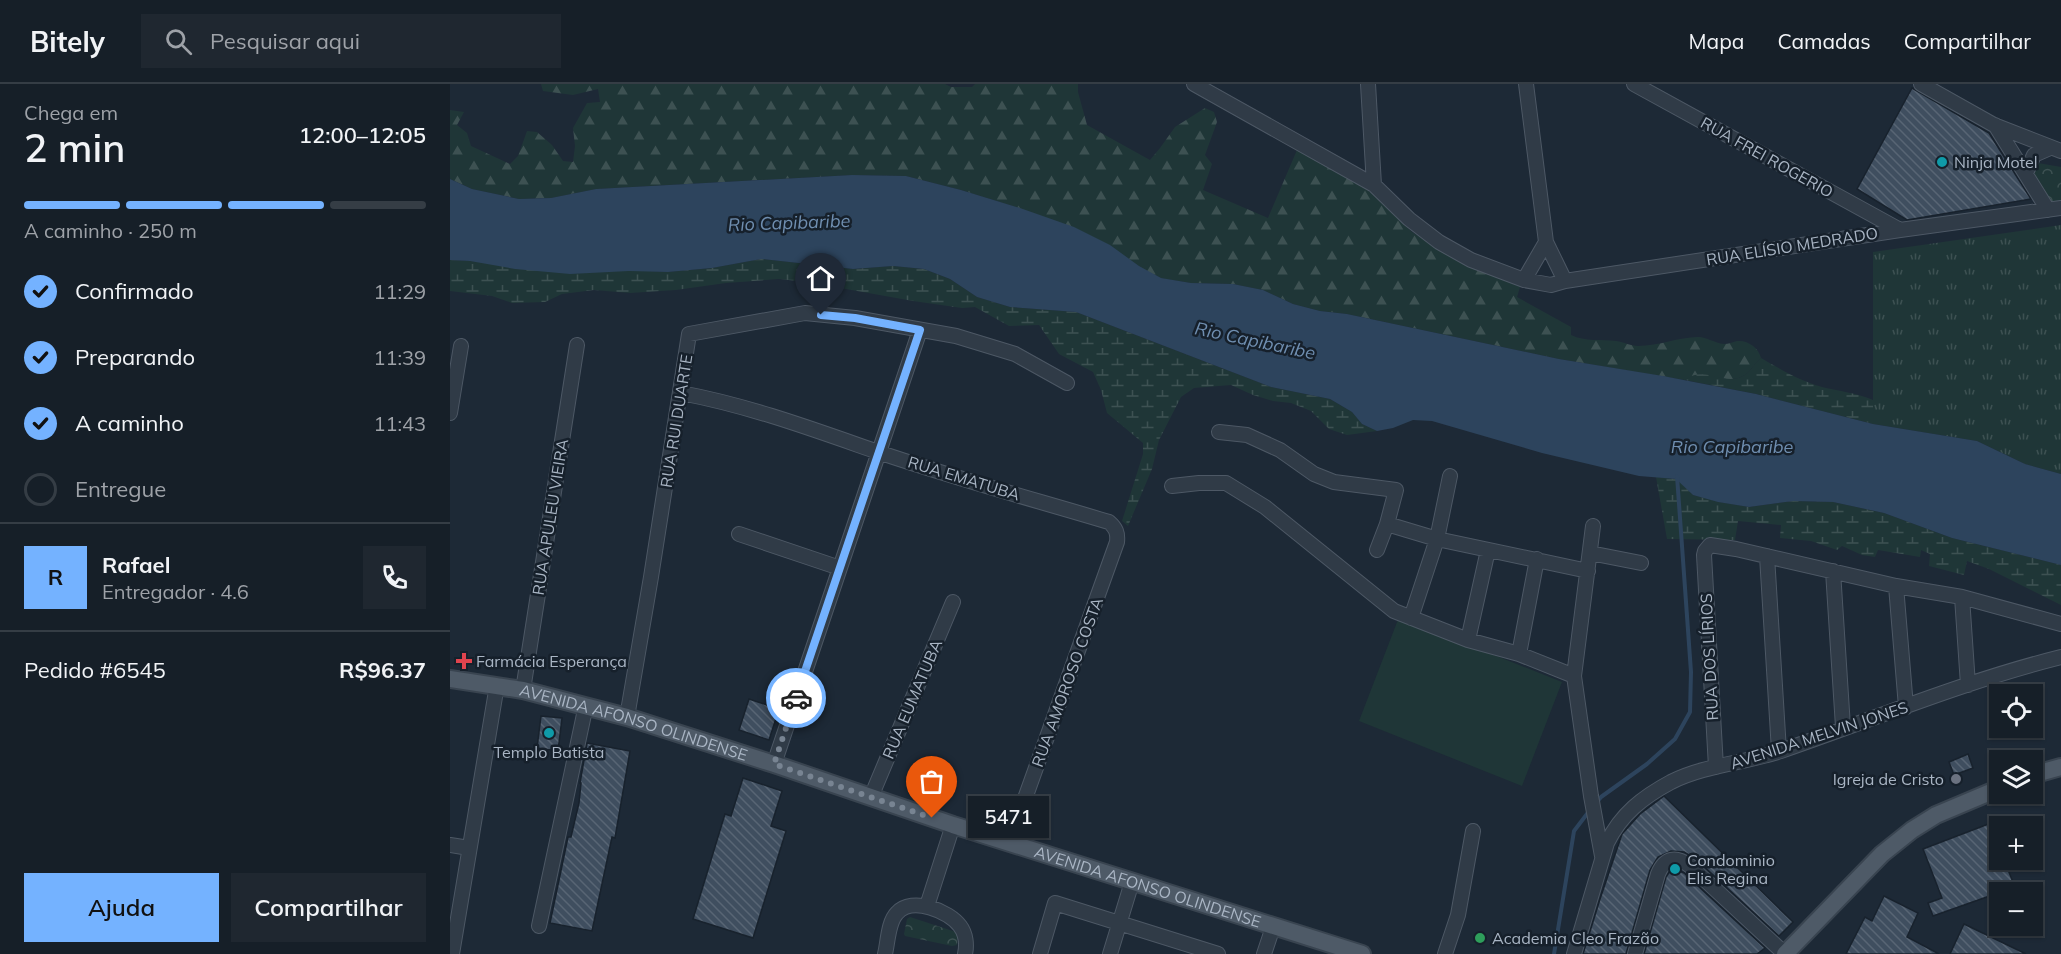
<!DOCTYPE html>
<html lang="pt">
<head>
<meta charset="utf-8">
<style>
	body { margin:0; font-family:Mulish,sans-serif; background:#1f2730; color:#f1f3f6; height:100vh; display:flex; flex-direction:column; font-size:22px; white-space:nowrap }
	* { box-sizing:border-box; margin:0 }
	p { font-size:20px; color:#9ea2a8 }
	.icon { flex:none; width:33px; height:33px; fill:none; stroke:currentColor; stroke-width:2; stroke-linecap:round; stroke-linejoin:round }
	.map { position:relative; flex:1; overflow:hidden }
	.drawer { display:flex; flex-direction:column; background:#161f28; width:450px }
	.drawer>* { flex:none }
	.buttons { position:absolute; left:1539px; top:600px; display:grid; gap:12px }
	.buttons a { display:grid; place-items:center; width:54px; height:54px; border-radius:0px; background:#161f28; box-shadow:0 2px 4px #0004,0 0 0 2px #353d45; font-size:30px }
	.pin { position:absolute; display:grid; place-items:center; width:51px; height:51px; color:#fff; margin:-62px -26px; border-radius:50% 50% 50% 0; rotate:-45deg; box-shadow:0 0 6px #0007 }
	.pin .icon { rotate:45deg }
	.courier { position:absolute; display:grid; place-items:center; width:60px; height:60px; margin:-30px; border:4px solid #74b2ff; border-radius:50%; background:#fff; color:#222; box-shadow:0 2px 8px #0007 }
	.bubble { position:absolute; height:42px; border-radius:0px; background:#161f28; box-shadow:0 2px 4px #0004,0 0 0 2px #353d45; font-size:20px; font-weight:600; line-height:42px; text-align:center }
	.headline em { font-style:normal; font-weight:600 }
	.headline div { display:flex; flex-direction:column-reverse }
	.headline { display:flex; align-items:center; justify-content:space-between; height:102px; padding:0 24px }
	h1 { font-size:39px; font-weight:600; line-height:45px }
	.bar { display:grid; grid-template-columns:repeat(4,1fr); gap:9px 6px; align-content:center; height:72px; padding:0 24px }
	.bar i { height:8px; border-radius:4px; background:#353d45 }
	.bar .active { background:#74b2ff }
	.bar p { grid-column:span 4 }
	.line { display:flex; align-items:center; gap:15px; padding:0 24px; border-top:2px solid #353d45 }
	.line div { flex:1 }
	.round { display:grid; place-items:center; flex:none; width:63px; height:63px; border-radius:0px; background:#1f2730 }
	ol { padding:0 24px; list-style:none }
	li { display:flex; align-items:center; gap:18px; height:66px }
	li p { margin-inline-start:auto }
	li .icon { padding:6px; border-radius:50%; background:#74b2ff; color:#111; stroke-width:4 }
	li:last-child { color:#9ea2a8 }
	li i { width:33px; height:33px; border:3px solid #353d45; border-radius:50% }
	.action { display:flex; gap:12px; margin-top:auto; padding:12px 24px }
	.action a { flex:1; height:69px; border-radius:0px; background:#74b2ff; color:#111; font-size:24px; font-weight:600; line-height:69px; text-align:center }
	.action a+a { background:#1f2730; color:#f1f3f6 }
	header { display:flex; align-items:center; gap:36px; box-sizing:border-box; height:84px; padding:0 30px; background:#161f28; border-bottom:2px solid #353d45 }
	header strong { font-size:28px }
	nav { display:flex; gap:33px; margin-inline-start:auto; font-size:21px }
	.search { width:420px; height:54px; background:#1f2730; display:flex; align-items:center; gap:15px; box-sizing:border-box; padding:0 21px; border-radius:0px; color:#9ea2a8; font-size:22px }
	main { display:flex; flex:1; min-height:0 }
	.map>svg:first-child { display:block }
	.grass { fill:url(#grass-tufts) }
	.forest { fill:url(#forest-firs) }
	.wetland { fill:url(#wetland-marsh) }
	.park { fill:url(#park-crowns) }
	.garden { fill:#1f3637 }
	.water { fill:#2d445d }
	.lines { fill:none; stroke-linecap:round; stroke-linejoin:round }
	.stream { stroke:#2d445d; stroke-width:4 }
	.building { fill:url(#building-back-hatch); stroke:#18222d; stroke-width:1.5 }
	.minor-casing { stroke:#4d5865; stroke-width:16 }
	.major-casing { stroke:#394450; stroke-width:20 }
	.minor { stroke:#303b47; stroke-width:14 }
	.major { stroke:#4e5a67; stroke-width:16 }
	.done { stroke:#788492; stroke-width:6; stroke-dasharray:0 10.8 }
	.route { stroke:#74b2ff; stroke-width:8 }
	.culture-dot { fill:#0f9aa8; stroke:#16202b; stroke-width:2 }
	.health-dot { fill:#e0444e; stroke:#16202b; stroke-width:2 }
	.worship-dot { fill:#6b7280; stroke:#16202b; stroke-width:2 }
	.leisure-dot { fill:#2e9e5b; stroke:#16202b; stroke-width:2 }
	.labels { text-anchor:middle; stroke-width:5; stroke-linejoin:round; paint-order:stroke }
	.street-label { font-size:16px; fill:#a9b5c4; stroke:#16202b }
	.poi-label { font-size:16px; fill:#a9b5c4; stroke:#16202b; text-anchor:start }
	.water-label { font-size:18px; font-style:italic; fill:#6f8eb0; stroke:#16202b }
</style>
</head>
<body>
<header>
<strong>Bitely</strong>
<div class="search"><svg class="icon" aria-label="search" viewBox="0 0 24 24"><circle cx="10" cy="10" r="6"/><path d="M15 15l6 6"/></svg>Pesquisar aqui</div>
<nav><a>Mapa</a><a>Camadas</a><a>Compartilhar</a></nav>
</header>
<main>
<section class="drawer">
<div class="headline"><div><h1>2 min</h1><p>Chega em</p></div><em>12:00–12:05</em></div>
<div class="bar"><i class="active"></i><i class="active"></i><i class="active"></i><i></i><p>A caminho · 250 m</p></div>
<ol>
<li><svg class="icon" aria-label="check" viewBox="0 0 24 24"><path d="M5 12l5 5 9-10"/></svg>Confirmado<p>11:29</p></li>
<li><svg class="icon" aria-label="check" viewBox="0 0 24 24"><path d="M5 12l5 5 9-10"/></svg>Preparando<p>11:39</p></li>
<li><svg class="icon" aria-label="check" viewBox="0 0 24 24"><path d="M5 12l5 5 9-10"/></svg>A caminho<p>11:43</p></li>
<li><i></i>Entregue</li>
</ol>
<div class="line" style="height:108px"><b class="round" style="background:#74b2ff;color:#111">R</b><div><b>Rafael</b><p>Entregador · 4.6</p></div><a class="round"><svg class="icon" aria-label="phone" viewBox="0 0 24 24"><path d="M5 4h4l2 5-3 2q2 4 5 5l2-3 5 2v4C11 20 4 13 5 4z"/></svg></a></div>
<div class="line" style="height:78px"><div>Pedido #6545</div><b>R$96.37</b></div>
<div class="action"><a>Ajuda</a><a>Compartilhar</a></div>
</section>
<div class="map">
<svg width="1611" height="870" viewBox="0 0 1611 870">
	<defs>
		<pattern id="grass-tufts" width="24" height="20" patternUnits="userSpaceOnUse" patternTransform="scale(1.5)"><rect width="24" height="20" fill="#1f3637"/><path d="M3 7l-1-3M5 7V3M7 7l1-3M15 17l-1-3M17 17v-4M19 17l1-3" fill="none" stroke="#3d5152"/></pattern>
		<pattern id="forest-firs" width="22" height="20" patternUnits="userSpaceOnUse" patternTransform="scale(1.5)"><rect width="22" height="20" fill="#1f3637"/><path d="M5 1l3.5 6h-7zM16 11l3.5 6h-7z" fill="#3d5152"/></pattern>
		<pattern id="wetland-marsh" width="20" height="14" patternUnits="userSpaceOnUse" patternTransform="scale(1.5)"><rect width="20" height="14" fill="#1f3637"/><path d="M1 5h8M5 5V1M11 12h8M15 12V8" fill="none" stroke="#3d5152"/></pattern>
		<pattern id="park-crowns" width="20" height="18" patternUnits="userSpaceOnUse" patternTransform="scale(1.5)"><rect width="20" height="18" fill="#1f3637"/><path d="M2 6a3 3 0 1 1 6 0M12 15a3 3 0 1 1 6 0" fill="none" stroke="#3d5152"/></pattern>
		<pattern id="building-back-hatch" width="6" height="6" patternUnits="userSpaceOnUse" patternTransform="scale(1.5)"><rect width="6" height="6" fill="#3f4e5f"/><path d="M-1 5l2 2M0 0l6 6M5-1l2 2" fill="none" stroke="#586574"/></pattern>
	</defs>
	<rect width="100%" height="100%" fill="#1d2936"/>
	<path class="grass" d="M1611 141V390L1575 380 1527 357 1423 340V168Z"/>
	<path class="forest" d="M91 0H495L501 3H522L525 0H628V8L637 41 700 76 710 64 725 43 755 24 764 28 767 38 755 71 762 80 753 106 818 134 847 66 919 107 962 148 999 171 1070 203 1067 213 1121 243V251C1135 258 1151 255 1166 257 1174 258 1181 262 1188 262 1209 262 1229 253 1248 253 1257 253 1264 259 1274 260 1279 260 1282 258 1287 257 1298 256 1309 264 1311 274 1303 280 1301 289 1291 293 1272 301 1254 282 1235 296L1109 275 897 230 870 227 843 220 813 206 783 200 741 199 710 194 569 124 511 106 456 92 402 91 146 105 101 114 69 115 22 105 0 95V26L14 28 7 41 17 49 21 62 60 80 68 72 77 47 87 48 102 61 113 77 123 78 125 62 123 44 137 19 150 18 148 5 123 11 93 7Z"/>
	<path class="wetland" d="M311 175 403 185 443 182 474 185 500 195 527 213 560 223 626 228 821 303 880 315 902 328 912 340 927 347 897 351 879 345 861 327 841 319 823 317 803 311 781 301 744 304 731 313 709 356 702 385 678 442 672 437 693 370V359L657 329 651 306 643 288 609 270 589 241 559 242 525 223 512 224 463 217 357 198 329 195 276 199 226 206 180 209 144 206 112 210 95 218 62 219 42 212 0 207V176L218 188 262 184Z
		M1311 274C1330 285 1350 297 1372 303 1389 307 1406 309 1423 316V340L1306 310 1235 296C1254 281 1272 301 1291 293 1301 289 1303 280 1311 274Z
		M1206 393 1227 395 1243 411 1269 418 1299 423 1343 417 1383 418 1434 429 1502 454 1611 481V521L1539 485 1517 477 1514 491 1479 482 1480 470 1471 466 1470 473 1428 466 1425 473 1412 471 1392 462 1387 466 1361 457 1330 454 1331 441 1288 437 1285 456 1217 455Z"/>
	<path class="park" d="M1588 79 1611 83V120L1601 121 1583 96 1582 86Z
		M460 833 506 848 508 852 507 861 502 862 455 852 454 850 457 835Z"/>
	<path class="garden" d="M949 533 1112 598 1072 702 909 637Z"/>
	<path class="water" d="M402 91 456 92 511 106 570 124 624 143 660 161 689 182 711 194 741 199 783 200 813 206 843 220 870 227 897 230 1109 275 1213 292 1306 310 1423 340 1527 357 1575 380 1611 390V481L1502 454 1434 429 1383 418 1343 417 1299 423 1268 418 1243 411 1226 395 1189 392 1092 369 982 337 963 336 943 344 927 347 912 340 902 328 880 315 821 303 626 228 560 223 527 213 500 195 474 185 443 182 403 185 311 175 262 184 218 188 179 187 120 190 65 185 20 177 0 176V95L22 105 69 115 101 114 146 105Z"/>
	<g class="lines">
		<path class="stream" d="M1147 718 1151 713 1197 680 1225 655 1240 628 1241 588 1227 392
			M1104 870 1124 747 1140 726"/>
	</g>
	<path class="building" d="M1462 4 1539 49 1581 115 1457 136 1407 105Z
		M299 615 329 625 319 656 289 646Z
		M91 632 112 634 108 667 87 664Z
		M137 659 180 667 165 754 162 753 142 847 100 839 118 753H121L129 719 131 699H130Z
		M1518 670 1523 684 1504 691 1499 678Z
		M293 694 332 707 321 742 336 747 303 854 243 835 275 730 281 732Z
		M1214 712 1343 838 1329 852 1246 775 1234 768 1221 767 1208 773 1200 786 1176 870H1133L1150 815 1172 750 1190 730Z
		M1541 739 1550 762V776H1554L1565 803 1483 832 1478 819 1492 814 1473 765Z
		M1225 785 1234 789 1315 864 1307 870H1194L1216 793 1220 787Z
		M1434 812 1468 829 1457 853 1489 870H1396L1415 833 1422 837Z
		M1514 840 1576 870H1500Z"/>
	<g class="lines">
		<g class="minor-casing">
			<path id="minor" d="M744 0 924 101 959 135 989 158 1021 176 1074 196 1096 158
				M918 0 924 101
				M1076 0 1096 158 1115 197
				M1184 0 1450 146
				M1471 0 1544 41 1611 67
				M1545 41 1598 126
				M1576 89 1584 71 1600 64
				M1074 196 1101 201 1115 197 1450 146 1611 124
				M231 309C300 322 362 345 428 368 504 394 582 415 659 438 666 444 668 449 667 458L559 759
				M0 329 11 262
				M769 348 797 351 830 366 864 390 884 398 946 406 937 440 927 466
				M722 402 749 399H776L815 423 944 527 1018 556 1069 570 1124 592
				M937 440 987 455 1138 487
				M1143 442 1124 592 1141 712 1152 772
				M289 450 390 484
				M1140 469 1191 479
				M1317 472 1329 667
				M1383 487 1393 643
				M1446 502 1456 623
				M1512 513 1518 601
				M961 534 987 455 1000 392
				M1018 556 1038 466
				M1069 570 1087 475
				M73 606 127 261
				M177 633 201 493 239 250 355 229 405 234 506 252 565 270 617 299
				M324 680 470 246
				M1266 683 1254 471 1255 467 1260 461 1286 465 1446 502 1512 513 1611 540
				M421 713 503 518
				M0 761 19 764
				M477 822 503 741
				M89 842 136 621
				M2 870 47 601
				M435 870C438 858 438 838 447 829 462 812 499 827 510 842 516 850 517 861 515 870
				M590 870 605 819 768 870
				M660 870 682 798
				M814 870 823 843
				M995 870 1008 831 1023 747
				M1124 870 1157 759C1171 730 1193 713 1221 698 1255 681 1295 679 1331 667 1424 635 1515 597 1611 573
				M1185 870 1208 790C1215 773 1226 772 1240 782L1335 870"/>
		</g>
		<g class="major-casing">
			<g id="major">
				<path id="s1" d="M0 595 73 606 177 633 324 680 503 741 912 870"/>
				<path d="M1582 691 1611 683"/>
				<path d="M1335 870 1432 770 1462 746 1486 731 1550 704"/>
			</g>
		</g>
		<use href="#minor" class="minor"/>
		<use href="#major" class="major"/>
	</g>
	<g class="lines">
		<path class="done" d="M346 614 324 680 482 734"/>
		<path class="route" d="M346 614 470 246 405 234 371 231"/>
	</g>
	<g class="culture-dot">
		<circle cx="1492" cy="78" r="6"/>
		<circle cx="99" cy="649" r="6"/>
		<circle cx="1225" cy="785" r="6"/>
	</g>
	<path class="health-dot" d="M11 568h6v6h6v6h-6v6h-6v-6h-6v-6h6z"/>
	<circle class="worship-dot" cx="1506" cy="695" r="6"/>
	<circle class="leisure-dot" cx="1030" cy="854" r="6"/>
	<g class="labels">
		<g class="street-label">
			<text transform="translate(1317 73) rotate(29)" y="6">RUA FREI ROGERIO</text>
			<text transform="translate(1342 162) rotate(-9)" y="6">RUA ELÍSIO MEDRADO</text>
			<text transform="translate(226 337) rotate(-81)" y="6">RUA RUI DUARTE</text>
			<text transform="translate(514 394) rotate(17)" y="6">RUA EMATUBA</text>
			<text transform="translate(100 433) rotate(-81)" y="6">RUA APULEU VIEIRA</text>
			<text transform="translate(1259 573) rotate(-93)" y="6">RUA DOS LÍRIOS</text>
			<text transform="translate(617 598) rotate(-70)" y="6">RUA AMOROSO COSTA</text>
			<text transform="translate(462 615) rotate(-67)" y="6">RUA EUMATUBA</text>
			<text dy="6" stroke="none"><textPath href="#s1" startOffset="189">AVENIDA AFONSO OLINDENSE</textPath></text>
			<text transform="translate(1369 651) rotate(-18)" y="6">AVENIDA MELVIN JONES</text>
			<text dy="6" stroke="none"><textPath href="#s1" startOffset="729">AVENIDA AFONSO OLINDENSE</textPath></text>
		</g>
		<g class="poi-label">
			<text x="1504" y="84">Ninja Motel</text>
			<text x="26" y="583">Farmácia Esperança</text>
			<text x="99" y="674" text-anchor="middle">Templo Batista</text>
			<text x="1494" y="701" text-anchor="end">Igreja de Cristo</text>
			<text x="1237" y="782">Condominio<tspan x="1237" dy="18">Elis Regina</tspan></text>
			<text x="1042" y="860">Academia Cleo Frazão</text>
		</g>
		<g class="water-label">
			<text transform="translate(339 139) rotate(-2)" y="6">Rio Capibaribe</text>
			<text transform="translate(805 257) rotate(12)" y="6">Rio Capibaribe</text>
			<text x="1282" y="369">Rio Capibaribe</text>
		</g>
	</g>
</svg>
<div class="buttons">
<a><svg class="icon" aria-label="locate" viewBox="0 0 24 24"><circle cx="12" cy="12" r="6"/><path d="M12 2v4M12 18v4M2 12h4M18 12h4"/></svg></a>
<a><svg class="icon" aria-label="layers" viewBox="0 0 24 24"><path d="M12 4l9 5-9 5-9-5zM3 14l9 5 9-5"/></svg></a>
<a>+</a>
<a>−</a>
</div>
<div class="pin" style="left:482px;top:734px;background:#ea580c"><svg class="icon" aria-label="bag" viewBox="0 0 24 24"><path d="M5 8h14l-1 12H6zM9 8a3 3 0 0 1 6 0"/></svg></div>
<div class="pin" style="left:371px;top:231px;background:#1f2937"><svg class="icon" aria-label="home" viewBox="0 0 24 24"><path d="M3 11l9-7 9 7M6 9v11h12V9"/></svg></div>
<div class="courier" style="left:346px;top:614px"><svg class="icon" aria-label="car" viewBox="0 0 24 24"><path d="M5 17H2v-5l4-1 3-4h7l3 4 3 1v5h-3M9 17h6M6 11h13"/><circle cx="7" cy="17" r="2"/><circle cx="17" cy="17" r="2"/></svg></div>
<div class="bubble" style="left:518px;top:712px;width:81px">5471</div>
</div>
</main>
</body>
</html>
